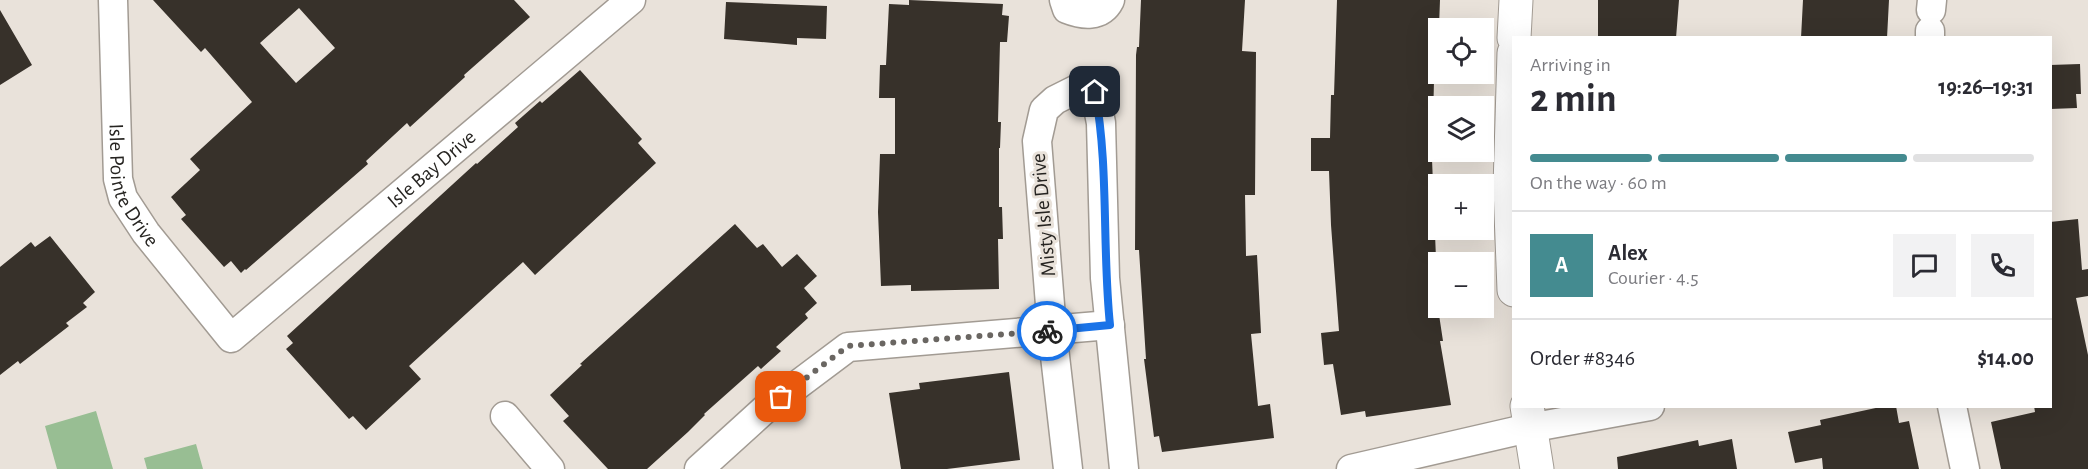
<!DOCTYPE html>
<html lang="en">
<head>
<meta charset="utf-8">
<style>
	body { margin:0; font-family:"Alegreya Sans",sans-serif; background:#f2f2f3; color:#2b2b33; height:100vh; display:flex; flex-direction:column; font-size:22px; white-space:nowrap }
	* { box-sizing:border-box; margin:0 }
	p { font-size:20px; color:#7c7c81 }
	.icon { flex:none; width:33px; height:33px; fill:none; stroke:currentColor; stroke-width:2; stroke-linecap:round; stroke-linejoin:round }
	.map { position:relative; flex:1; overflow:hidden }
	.details { position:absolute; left:1512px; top:36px; width:540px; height:372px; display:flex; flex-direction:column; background:#fff; border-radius:0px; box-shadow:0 6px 24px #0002 }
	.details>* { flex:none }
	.controls { position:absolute; left:1428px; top:18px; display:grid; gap:12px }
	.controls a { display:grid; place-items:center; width:66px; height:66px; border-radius:0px; background:#fff; box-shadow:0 6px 24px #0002; font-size:30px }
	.pin { position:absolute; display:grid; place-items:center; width:51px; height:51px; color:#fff; margin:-26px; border-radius:12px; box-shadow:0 3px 9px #0006 }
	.courier { position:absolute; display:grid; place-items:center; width:60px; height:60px; margin:-30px; border:4px solid #1a73e8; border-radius:50%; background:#fff; color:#222; box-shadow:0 2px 8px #0007 }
	.head em { font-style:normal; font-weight:700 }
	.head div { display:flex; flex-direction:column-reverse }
	.head { display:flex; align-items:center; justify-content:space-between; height:102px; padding:0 18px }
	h1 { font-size:39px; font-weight:700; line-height:45px }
	.bar { display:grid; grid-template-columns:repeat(4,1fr); gap:9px 6px; align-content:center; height:72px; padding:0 18px }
	.bar i { height:8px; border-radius:4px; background:#e1e1e2 }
	.bar .on { background:#448b90 }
	.bar p { grid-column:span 4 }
	.line { display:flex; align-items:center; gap:15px; padding:0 18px; border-top:2px solid #e1e1e2 }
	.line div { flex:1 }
	.round { display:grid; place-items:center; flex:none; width:63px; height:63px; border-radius:0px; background:#f2f2f3 }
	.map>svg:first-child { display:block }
	.green { fill:#98be93 }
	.building { fill:#37312a; fill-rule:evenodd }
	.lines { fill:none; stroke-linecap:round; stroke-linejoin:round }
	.street-casing { stroke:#a29b93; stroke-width:31 }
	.secondary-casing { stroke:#a29b93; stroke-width:35 }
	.street { stroke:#fff; stroke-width:28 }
	.secondary { stroke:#fff; stroke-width:33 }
	.done { stroke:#6a6662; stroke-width:6; stroke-dasharray:0 10.8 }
	.route { stroke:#1a73e8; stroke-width:8 }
	.labels { text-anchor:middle; stroke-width:6; stroke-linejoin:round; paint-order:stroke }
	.street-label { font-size:21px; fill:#262421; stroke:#e9e2da }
</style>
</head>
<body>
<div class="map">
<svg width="2088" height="469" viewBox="0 0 2088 469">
	<rect width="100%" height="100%" fill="#e9e2da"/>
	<path class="green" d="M96 411 113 469H57L45 426Z
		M196 444 203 469H147L144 458Z"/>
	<path class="building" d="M153 0H514L530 17 464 75 465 77 410 127 407 123 366 161 368 164 246 270 245 269 241 273 231 261 224 267 181 219 186 215 171 197 200 170 190 159 252 102 205 48 201 52ZM299 8 335 48 296 83 260 43Z
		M909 0 1003 4 1002 15 1009 16 1007 42H1000L998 122H1001L1000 148H999V207H1002L1003 239H998L999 289 911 291V285L881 286 878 212 880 154H895V98H879L880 65H886L889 4 909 5Z
		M1141 0H1245L1242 51 1256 52 1255 195H1245L1246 256 1257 255 1261 333 1251 334 1258 406 1270 404 1274 438 1162 452 1159 436 1154 437 1144 359H1146L1139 250H1135L1136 55 1137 47H1139Z
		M1337 0H1440L1437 81H1434L1432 159 1438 308 1443 341H1440L1451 405 1366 417 1365 411 1341 415 1333 364 1324 365 1321 333 1339 331 1331 225 1329 171H1311V138H1330L1331 95H1334Z
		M1598 0H1679L1676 38H1598Z
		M1803 0H1889L1887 38H1801Z
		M726 2 827 6 826 39 797 38V45L724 39Z
		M0 10 32 65 0 85Z
		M2080 64 2081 94H2076L2077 108 2050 109V65Z
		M580 70 642 139 638 143 656 163 535 275 523 262 409 366 421 379 366 430 353 416 349 419 286 349 293 343 287 336 476 163 477 164 518 127 515 123 540 101 542 103Z
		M2078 219 2082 270 2088 269V296L2076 298 2088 355V469H2001L1991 422 2035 412 2034 406H2050V222Z
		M735 224 757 248 763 244 782 267 797 254 817 276 804 288 817 303 805 314 808 318 776 347 781 351 761 369 758 366 704 414 705 415 688 432 647 469H608L563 421 569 416 550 395 582 365 580 364Z
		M50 236 95 292 83 303 87 307 66 323 69 326 20 364 18 361 0 375V267L31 242 35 247Z
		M1009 372 1020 460 947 469H901L889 393 920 389 919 383Z
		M1885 406H1896L1899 423 1909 421 1919 469H1823L1822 458 1795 463 1788 432 1821 425 1820 420Z
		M1732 439 1737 469H1618L1617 457 1698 440 1699 446Z"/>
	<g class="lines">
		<g class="street-casing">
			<g id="street">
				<path id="s1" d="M113 0 118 179 123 198 146 233 231 338 631 0"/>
				<path d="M1064 0 1067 9C1082 15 1101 18 1110 0"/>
				<path d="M1931 10 1932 0"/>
				<path d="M1930 31V38"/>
				<path d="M1952 406 1965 469"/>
				<path d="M505 416 550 469"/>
				<path d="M699 469 764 410 848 347 1110 325"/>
				<path d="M1068 469 1052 330 1037 141 1044 110 1055 100 1081 87 1095 92 1101 123 1105 278 1124 469"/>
				<path d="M1351 469 1529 428 1650 406"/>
			</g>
		</g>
		<g class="secondary-casing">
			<path id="secondary" d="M1514 38 1516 0
				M1514 53 1510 187 1514 290
				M1527 406 1537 469"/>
		</g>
		<use href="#street" class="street"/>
		<use href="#secondary" class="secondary"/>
	</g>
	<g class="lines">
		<path class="done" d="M781 397 848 346 1047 331"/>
		<path class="route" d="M1047 331 1110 325C1102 248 1109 166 1095 92"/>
	</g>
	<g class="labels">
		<g class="street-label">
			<text dy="7" stroke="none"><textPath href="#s1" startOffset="638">Isle Bay Drive</textPath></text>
			<text dy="7" stroke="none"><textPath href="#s1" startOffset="189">Isle Pointe Drive</textPath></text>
			<text transform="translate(1043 215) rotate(-95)" y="7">Misty Isle Drive</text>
		</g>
	</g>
</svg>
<div class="controls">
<a><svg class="icon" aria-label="locate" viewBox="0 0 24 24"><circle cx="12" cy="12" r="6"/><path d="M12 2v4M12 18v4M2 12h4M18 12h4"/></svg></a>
<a><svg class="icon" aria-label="layers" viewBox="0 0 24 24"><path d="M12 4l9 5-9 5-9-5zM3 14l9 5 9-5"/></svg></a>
<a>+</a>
<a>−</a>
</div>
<div class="pin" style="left:781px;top:397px;background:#ea580c"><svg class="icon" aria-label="bag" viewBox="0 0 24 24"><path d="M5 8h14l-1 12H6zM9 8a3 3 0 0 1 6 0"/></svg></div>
<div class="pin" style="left:1095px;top:92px;background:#1f2937"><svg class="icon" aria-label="home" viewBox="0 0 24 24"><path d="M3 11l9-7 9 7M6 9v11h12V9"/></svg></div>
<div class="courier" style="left:1047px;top:331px"><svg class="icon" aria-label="bike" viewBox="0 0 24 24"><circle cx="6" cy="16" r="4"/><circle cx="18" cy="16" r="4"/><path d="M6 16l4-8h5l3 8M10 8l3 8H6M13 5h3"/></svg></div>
<section class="details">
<div class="head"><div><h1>2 min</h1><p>Arriving in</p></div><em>19:26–19:31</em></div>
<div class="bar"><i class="on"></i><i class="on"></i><i class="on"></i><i></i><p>On the way · 60 m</p></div>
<div class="line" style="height:108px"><b class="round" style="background:#448b90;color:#fff">A</b><div><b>Alex</b><p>Courier · 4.5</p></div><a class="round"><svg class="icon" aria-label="chat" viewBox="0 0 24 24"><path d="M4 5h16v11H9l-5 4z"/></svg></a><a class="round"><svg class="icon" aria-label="phone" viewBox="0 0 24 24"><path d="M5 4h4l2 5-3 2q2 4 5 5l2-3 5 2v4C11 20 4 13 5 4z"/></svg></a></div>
<div class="line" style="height:78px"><div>Order #8346</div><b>$14.00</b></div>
</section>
</div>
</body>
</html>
